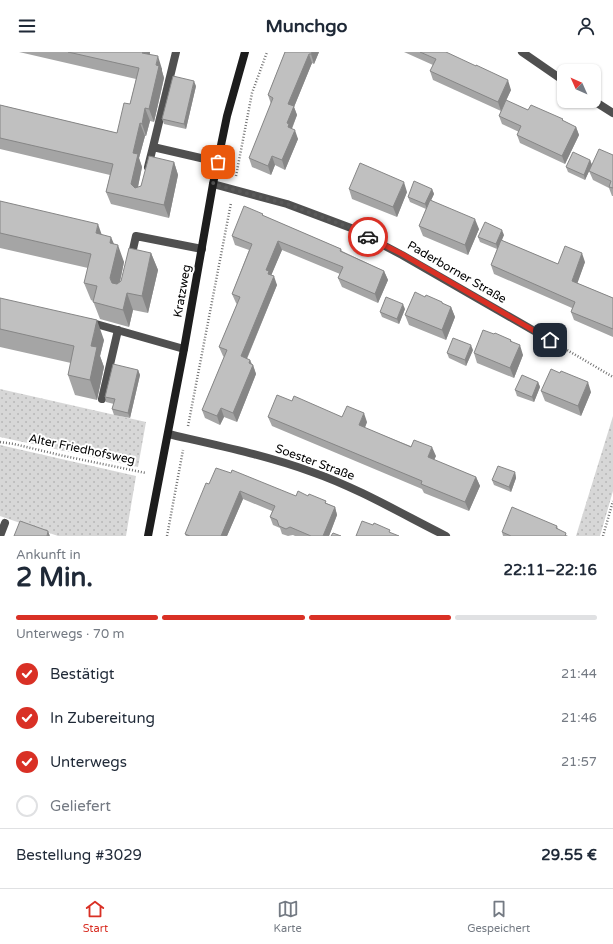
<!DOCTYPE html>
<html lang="de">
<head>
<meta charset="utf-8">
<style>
	body { margin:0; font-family:"Varela Round",sans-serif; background:#f6f6f7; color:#1f2937; height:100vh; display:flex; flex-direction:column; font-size:15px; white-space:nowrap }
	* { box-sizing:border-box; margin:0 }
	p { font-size:13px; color:#747a83 }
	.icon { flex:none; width:22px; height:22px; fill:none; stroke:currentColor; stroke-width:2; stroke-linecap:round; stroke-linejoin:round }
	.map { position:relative; height:484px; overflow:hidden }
	.sheet { display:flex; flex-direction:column; background:#fff; flex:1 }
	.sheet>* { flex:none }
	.needle { width:26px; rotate:315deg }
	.buttons { position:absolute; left:557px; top:12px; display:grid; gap:8px }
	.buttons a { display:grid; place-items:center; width:44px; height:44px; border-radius:8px; background:#fff; box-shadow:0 1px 3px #0004; font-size:20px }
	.pin { position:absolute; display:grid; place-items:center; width:34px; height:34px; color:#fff; margin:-17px; border-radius:8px; box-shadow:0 2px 6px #0006 }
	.courier { position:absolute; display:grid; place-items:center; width:40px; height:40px; margin:-20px; border:3px solid #d93025; border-radius:50%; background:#fff; color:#222; box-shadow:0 1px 5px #0007 }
	.head em { font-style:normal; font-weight:800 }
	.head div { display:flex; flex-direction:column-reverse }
	.head { display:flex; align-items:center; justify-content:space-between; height:68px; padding:0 16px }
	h1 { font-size:26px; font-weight:800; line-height:30px }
	.bar { display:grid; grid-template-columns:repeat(4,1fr); gap:6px 4px; align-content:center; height:48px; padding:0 16px }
	.bar i { height:5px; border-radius:3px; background:#e0e1e3 }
	.bar .selected { background:#d93025 }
	.bar p { grid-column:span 4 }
	.line { display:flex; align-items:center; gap:10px; padding:0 16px; border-top:1px solid #e0e1e3 }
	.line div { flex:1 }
	ol { padding:0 16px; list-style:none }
	li { display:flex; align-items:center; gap:12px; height:44px }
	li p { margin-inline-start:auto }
	li .icon { padding:4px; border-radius:50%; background:#d93025; color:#fff; stroke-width:4 }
	li:last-child { color:#747a83 }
	li i { width:22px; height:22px; border:2px solid #e0e1e3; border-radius:50% }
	header { display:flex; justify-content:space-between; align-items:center; height:52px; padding:0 16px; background:#fff; font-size:18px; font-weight:800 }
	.menu { display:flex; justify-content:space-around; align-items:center; height:56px; border-top:1px solid #e0e1e3; background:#fff; font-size:11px; color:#747a83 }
	.menu a { display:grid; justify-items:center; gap:2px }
	.menu .selected { color:#d93025 }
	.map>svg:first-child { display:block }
	.grass { fill:url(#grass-dots) }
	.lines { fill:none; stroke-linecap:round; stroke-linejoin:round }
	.path { stroke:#727272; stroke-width:2.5; stroke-dasharray:1 2; stroke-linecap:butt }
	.lane { stroke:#505050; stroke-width:8 }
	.street { stroke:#505050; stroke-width:8 }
	.secondary { stroke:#1d1d1d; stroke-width:8 }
	.wall { fill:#a5a5a5 }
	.shaded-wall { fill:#868686 }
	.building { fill:#c0c0c0; stroke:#868686 }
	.done { stroke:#595959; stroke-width:4; stroke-dasharray:0 7.2 }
	.route { stroke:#d93025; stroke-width:5 }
	.labels { text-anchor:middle; stroke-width:4; stroke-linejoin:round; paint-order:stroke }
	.street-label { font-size:12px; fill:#000; stroke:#fff }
</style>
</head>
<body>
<header><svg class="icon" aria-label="menu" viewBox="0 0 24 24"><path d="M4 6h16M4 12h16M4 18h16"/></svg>Munchgo<svg class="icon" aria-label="person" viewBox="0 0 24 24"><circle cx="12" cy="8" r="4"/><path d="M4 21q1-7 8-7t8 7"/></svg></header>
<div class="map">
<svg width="613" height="484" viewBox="0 0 613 484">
	<defs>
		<pattern id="grass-dots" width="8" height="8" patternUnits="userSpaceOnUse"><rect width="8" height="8" fill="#d7d7d7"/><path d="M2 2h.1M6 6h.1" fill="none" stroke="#b7b7b7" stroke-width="1.8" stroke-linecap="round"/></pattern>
	</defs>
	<rect width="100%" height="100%" fill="#fff"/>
	<path class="grass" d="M0 337 146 370 138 415 0 385Z
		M613 364V439L600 484H576Z
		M0 393 136 424 126 484H58L0 464Z"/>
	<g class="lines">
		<path class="path" d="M236 124 252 41 267 0
			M562 295 613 325
			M188 374 231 151
			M0 390 14 392 64 404 146 421
			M167 484 183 398
			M603 484 613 449"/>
		<path class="lane" d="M153 95 176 0
			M148 115 153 95 218 110
			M131 206 136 184 202 197
			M89 270 184 297
			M102 347 118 278
			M0 484 5 471"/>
		<path class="street" d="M522 0 564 29
			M594 49 613 61
			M213 132 287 152 351 176 402 203 550 288
			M168 382C216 393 265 403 312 420 358 436 402 462 446 484"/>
		<path class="secondary" d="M148 484 184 297 213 132 227 64 245 0"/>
	</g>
	<path class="wall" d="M19 0H150V3L162 17V19L164 26 154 70 150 69 146 84H145L139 106 142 115 138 135 141 134 174 110 178 123 169 166 111 152 106 140 110 123 0 97V53L117 81 130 52 136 27Z
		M285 0H319L314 12 312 11 294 55 297 63 292 77 298 87 285 118 275 113 271 123 252 115 249 106 271 52 268 43Z
		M404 0H447V1L511 38 506 49 528 58 564 69 576 75 579 83 565 112 520 91 517 83 519 80 502 72 499 64 501 59 433 28 430 19 433 13Z
		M196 34 186 77 164 72 162 67Z
		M613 103V144H612L609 136 593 128 589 119 585 128 568 120 566 115 590 108 592 113Z
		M349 137 407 140 397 165 352 147Z
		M432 137 434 142 431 148 479 177 468 203 423 184 419 174 426 157 410 150 408 145Z
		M0 149 102 183 114 192 124 210 120 230 151 201 158 218 148 261 133 258 129 275 100 267 93 249 91 248 84 231 88 216 0 196Z
		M264 164 341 197 342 199 384 219 388 228 378 251 342 235 338 226 340 222 282 198 271 223 277 233 247 307 250 308 252 312 253 313 256 322 237 370 224 365 220 373 205 366 202 358 224 305 223 304 219 295 237 252 236 251 232 242 249 198 235 193 232 184Z
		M504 183 501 188 558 212 585 210 577 231 613 246V285L574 268 571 260 572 256 494 222 491 213 497 197 480 190 478 185Z
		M425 245 442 250 443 252 451 255 455 265 446 288 409 273 405 263Z
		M0 246 104 288 100 304 104 315 97 348 75 343 68 323 71 311 0 295Z
		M405 257 399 272 382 265 380 260Z
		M511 288 512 290 523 303 514 326 477 311 474 301Z
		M473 298 466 314 449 306 447 301Z
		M138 318 140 323 130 366 114 363 112 357 114 352 106 350 105 345Z
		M538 330 540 335 534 350 517 344 515 338Z
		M541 339 591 340 581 364 545 349Z
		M292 349 342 365 367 370 365 376 436 404 434 408 476 425 480 434 469 459 424 441 422 437 272 374 268 365Z
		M515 420 516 426 511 440 494 433 492 428Z
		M209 432 296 444H308L326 449V451L335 455 337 463 329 484H295L293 483 288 484 282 482 280 476 273 473 270 465 272 459 243 447 227 484H186L185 482Z
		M557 474 558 477 568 484H503L502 480Z"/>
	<path class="shaded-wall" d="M143 0H150L147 13 142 1Z
		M312 0H319L314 12 311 2Z
		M309 2 312 11 294 55 297 63 291 78 288 75 287 71 288 52Z
		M158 4 162 17V19L164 26 154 70 149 57Z
		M508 28 511 38 501 59 498 50Z
		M194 29 196 34 186 77 184 72Z
		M145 56 150 69 146 84 142 72Z
		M140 71 145 84 139 106 142 115 136 144 131 132 133 101Z
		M576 75 579 83 565 112 562 104Z
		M295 78 298 87 285 118 282 108Z
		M272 104 275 113 271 123 268 114Z
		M590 108 592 113 585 128 584 123Z
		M174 110 178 123 169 166 164 153Z
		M404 130 407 140 397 165 393 155Z
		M432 137 434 142 427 157 425 152Z
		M475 167 479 177 468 203 465 193Z
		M98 172 104 189 96 181Z
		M502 178 504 183 498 198 496 192Z
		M111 185 117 199 118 193 124 210 117 243 110 226V191Z
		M278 189 282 198 271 224V231L266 218Z
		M151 201 158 218 148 261 142 244Z
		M582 201 585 210 575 238 572 229Z
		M384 219 388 228 378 251 375 242Z
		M274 224 277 233 244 313 241 304Z
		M127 241 133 258 129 275 123 258Z
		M403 252 405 257 399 272 397 267Z
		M451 255 455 265 446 288 442 278Z
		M97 268 104 288 100 304 104 315 97 348 90 328 91 294Z
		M471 293 473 298 466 314 465 308Z
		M520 293 523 303 514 326 510 316Z
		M250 308 252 314 253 313 256 322 237 370 233 361Z
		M138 318 140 323 130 366 128 361Z
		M538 330 540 335 534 350 532 345Z
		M588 330 591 340 581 364 578 354Z
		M221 356 224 365 220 373 217 364Z
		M364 361 367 370 362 382 359 373Z
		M432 395 436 404 431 414 428 405Z
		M515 420 516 426 511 440 509 435Z
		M476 425 480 434 469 459 465 450Z
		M240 439 243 447 227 484H221Z
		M335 455 337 463 329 484H323Z
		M48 479 50 484H47Z"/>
	<path class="building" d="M68 0H143L142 1 158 4 156 13 159 14 149 57 145 56 142 72 140 71 133 101 138 102 131 132 135 136 141 134 149 104 174 110 164 153 106 140 113 112 0 86V53L117 81 124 51 130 52 139 16Z
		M285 0H312L311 2H309L288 52 294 54 287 71 289 72 288 75 295 78 282 108 272 104 268 114 249 106 273 46 268 43Z
		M420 0H446L476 14V13L508 28 498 50 430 19 436 7Z
		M173 24 194 29 184 72 162 67Z
		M506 48 528 58 531 53 563 67 562 68 576 75 562 104 517 83 521 74 499 64Z
		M599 97 613 103V136L609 135 611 129 589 119Z
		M573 100 590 108 584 123 566 115Z
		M360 111 404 130 393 155 349 137Z
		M414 129 432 137 425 152 408 145Z
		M430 148 475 167 465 193 419 174Z
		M0 149 98 172 96 181 111 185 110 191 118 193 110 226 112 231 117 232 121 229 129 196 151 201 142 244 127 241 123 258 93 250 97 234 84 231 91 202 0 181Z
		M244 154 263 162 262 163 341 197 340 199 384 219 375 242 338 226 343 215 278 189 266 218 269 219 268 222 274 224 241 304 250 308 249 311 253 313 233 361 221 356 217 364 202 358 227 298 219 295 240 245 232 242 252 192 232 184Z
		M485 170 502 178 496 192 478 185Z
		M501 188 558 212 565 194 582 201 572 229 613 246V277L571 260 575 250 491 213Z
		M415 240 425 245 426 243 442 250V251L451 255 442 278 405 263Z
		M386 245 403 252 397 267 380 260Z
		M0 246 97 268 91 294 97 295 90 328 68 323 74 294 0 277Z
		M483 278 494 282 495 281 511 288 510 289 520 293 510 316 474 301Z
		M453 286 471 293 465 308 447 301Z
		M113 312 138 318 128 361 112 357 115 347 105 345Z
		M551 317 560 321 561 319 588 330 578 354 541 339Z
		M522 323 538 330 532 345 515 338Z
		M277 343 292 349 294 344 342 365 347 354 364 361 359 373 411 395 414 388 432 395 428 405 476 425 465 450 421 432 422 429 268 365Z
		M498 414 515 420 509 435 492 428Z
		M216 416 231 421 232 418 296 444 298 439 308 444 309 442 326 449 325 451 335 455 323 484H311L290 475 286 477 279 474 277 468 270 465 275 454 240 439 221 484H190L185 482 206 431 209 432Z
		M512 455 557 474 556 476 566 481 565 484H511L502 480Z
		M20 469 48 479 47 484H14Z
		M362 469 373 473 374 471 390 478 389 480 399 484H356Z
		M333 481 341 484H331Z"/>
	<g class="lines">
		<path class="done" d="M218 110 213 132 287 152 351 176 368 185"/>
		<path class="route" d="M368 185 402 202 550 288"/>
	</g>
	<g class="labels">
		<g class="street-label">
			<text transform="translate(457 220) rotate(30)" y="4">Paderborner Straße</text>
			<text transform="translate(182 239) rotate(-80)" y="4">Kratzweg</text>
			<text transform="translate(82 397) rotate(12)" y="4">Alter Friedhofsweg</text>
			<text transform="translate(315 410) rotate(20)" y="4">Soester Straße</text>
		</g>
	</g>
</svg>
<div class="buttons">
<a><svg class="needle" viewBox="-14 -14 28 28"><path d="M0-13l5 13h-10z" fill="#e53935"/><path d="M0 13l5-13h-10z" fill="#747a83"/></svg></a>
</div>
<div class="pin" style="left:218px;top:110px;background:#ea580c"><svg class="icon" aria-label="bag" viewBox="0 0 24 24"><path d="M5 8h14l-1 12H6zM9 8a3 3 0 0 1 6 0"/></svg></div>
<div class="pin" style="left:550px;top:288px;background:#1f2937"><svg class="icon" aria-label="home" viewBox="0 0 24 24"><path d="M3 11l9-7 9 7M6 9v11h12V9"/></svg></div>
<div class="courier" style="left:368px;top:185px"><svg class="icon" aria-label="car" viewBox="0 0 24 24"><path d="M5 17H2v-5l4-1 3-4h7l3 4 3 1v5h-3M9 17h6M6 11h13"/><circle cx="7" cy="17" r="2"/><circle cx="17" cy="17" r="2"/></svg></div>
</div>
<section class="sheet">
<div class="head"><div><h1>2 Min.</h1><p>Ankunft in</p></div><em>22:11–22:16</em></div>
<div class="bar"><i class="selected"></i><i class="selected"></i><i class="selected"></i><i></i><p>Unterwegs · 70 m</p></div>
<ol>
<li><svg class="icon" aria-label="check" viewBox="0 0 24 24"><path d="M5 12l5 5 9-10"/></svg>Bestätigt<p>21:44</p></li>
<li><svg class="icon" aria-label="check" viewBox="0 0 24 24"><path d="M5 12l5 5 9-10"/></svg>In Zubereitung<p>21:46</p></li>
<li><svg class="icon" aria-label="check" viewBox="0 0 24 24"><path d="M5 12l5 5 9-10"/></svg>Unterwegs<p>21:57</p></li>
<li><i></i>Geliefert</li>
</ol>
<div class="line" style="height:52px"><div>Bestellung #3029</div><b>29.55 €</b></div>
</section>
<nav class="menu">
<a class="selected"><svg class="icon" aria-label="home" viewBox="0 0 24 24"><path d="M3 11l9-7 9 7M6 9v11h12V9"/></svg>Start</a>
<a><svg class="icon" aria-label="map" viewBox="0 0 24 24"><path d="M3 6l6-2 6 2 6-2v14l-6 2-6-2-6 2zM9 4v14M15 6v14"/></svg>Karte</a>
<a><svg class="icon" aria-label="saved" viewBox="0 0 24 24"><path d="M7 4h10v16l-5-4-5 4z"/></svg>Gespeichert</a>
</nav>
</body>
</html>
